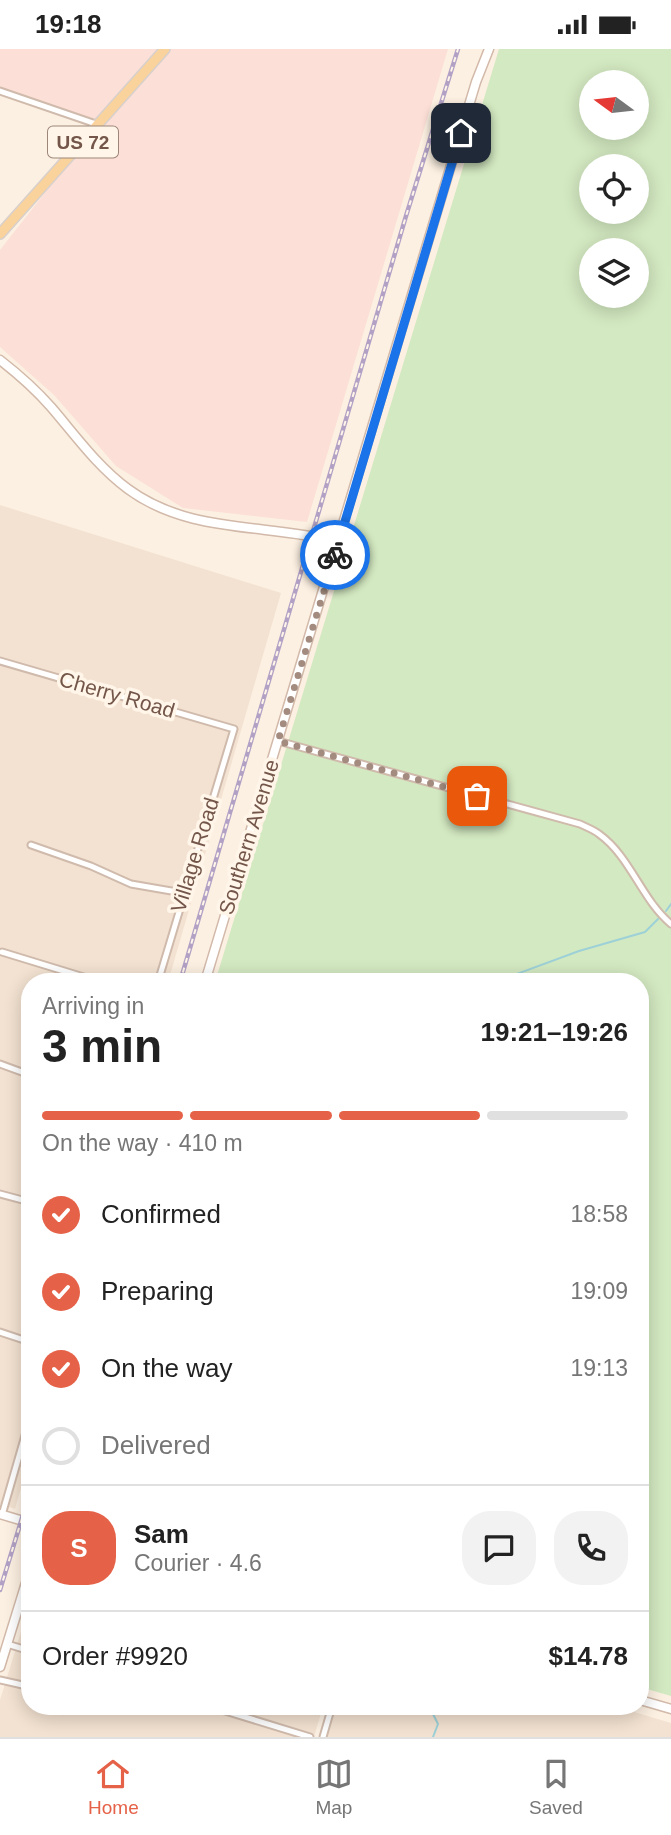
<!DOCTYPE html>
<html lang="en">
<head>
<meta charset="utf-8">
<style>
	body { margin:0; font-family:Helvetica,sans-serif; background:#f2f2f2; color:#222; height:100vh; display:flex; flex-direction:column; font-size:26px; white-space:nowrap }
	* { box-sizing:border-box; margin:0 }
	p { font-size:23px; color:#767676 }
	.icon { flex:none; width:38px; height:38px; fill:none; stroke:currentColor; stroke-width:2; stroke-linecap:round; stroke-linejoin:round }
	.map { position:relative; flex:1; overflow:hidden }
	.side { position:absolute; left:21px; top:924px; width:628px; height:742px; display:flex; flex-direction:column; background:#fff; border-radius:28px; box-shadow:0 4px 18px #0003 }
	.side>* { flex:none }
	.needle { width:46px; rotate:285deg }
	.controls { position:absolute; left:579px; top:21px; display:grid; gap:14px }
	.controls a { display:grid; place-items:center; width:70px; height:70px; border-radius:50%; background:#fff; box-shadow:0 4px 18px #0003; font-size:35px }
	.pin { position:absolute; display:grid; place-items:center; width:60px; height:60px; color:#fff; margin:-30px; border-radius:14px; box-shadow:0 4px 10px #0006 }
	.courier { position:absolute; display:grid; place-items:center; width:70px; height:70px; margin:-35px; border:5px solid #1a73e8; border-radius:50%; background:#fff; color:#222; box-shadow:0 2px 9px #0007 }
	.overview em { font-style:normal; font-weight:700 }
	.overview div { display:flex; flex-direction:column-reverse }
	.overview { display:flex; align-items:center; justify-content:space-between; height:119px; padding:0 21px }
	h1 { font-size:46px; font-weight:700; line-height:52px }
	.bar { display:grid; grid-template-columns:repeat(4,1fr); gap:10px 7px; align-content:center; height:84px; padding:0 21px }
	.bar i { height:9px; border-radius:5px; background:#e0e0e0 }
	.bar .current { background:#e56248 }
	.bar p { grid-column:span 4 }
	.line { display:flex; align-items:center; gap:18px; padding:0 21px; border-top:2px solid #e0e0e0 }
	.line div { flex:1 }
	.round { display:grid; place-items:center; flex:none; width:74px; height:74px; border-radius:28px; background:#f2f2f2 }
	ol { padding:0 21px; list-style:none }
	li { display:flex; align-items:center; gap:21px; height:77px }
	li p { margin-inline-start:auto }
	li .icon { padding:7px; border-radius:50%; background:#e56248; color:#fff; stroke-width:4 }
	li:last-child { color:#767676 }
	li i { width:38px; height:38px; border:4px solid #e0e0e0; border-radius:50% }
	.status { display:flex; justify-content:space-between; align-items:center; height:49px; padding:0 35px; background:#fff; direction:ltr }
	.status svg { height:19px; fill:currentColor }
	.tabs { display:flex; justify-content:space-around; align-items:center; height:98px; border-top:2px solid #e0e0e0; background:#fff; font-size:19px; color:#767676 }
	.tabs a { display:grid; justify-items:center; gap:4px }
	.tabs .current { color:#e56248 }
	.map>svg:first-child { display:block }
	.residential { fill:#f3e2d1 }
	.commercial { fill:#fcdfd6 }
	.green { fill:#d3e9c1; fill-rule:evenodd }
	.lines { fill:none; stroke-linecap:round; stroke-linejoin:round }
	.stream { stroke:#9dd1d7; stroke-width:2 }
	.street-casing { stroke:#cfbaac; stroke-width:9 }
	.secondary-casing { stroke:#d2b9a9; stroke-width:11 }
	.primary-casing { stroke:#d8d0cc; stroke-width:12 }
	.street { stroke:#fff; stroke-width:5 }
	.secondary { stroke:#fff; stroke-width:8 }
	.primary { stroke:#fad29b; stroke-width:9 }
	.rail-casing { stroke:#b2a1c5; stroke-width:4.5 }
	.rail { stroke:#fff5e8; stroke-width:2; stroke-dasharray:5; stroke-linecap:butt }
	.done { stroke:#a38c7f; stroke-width:7; stroke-dasharray:0 12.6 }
	.route { stroke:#1a73e8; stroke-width:9 }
	.labels { text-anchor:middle; stroke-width:7; stroke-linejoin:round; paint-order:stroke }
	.shield { fill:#fff5e8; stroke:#9d8679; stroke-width:2 }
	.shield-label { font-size:19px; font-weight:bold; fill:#735649 }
	.street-label { font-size:21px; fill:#735649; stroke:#fff5e8 }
</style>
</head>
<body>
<div class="status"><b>19:18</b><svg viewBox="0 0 49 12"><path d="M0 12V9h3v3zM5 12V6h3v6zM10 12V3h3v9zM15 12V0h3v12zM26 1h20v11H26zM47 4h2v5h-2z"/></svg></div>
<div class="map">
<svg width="671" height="1688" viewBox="0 0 671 1688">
	<rect width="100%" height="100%" fill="#fcf0e2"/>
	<path class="residential" d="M0 456 281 544 168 933H30V1407L15 1460 0 1455Z
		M30 1554V1657H323L314 1688H0V1651Z
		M336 1657H614L671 1674V1688H326Z"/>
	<path class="commercial" d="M0 0H448L307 473 183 459 116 417 54 346 0 298V201L98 76 0 43Z"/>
	<path class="green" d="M499 0H671V1647L640 1638V933H215ZM592 33H637V79H592ZM592 117H637V163H592ZM592 201H637V247H592Z"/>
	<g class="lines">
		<path class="stream" d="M666 862 671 855
			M495 933 579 902 645 883 658 870
			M409 1657 433 1665 438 1675 433 1688"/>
		<g class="street-casing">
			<path id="street" d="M0 42 99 76
				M0 612 234 680 158 933
				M278 692 580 775C586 778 594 781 599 785 631 808 641 850 671 875
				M31 796 91 817 131 835 183 844
				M2 903 100 933
				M0 1015 30 1026
				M0 1145 30 1153
				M0 1283 30 1293
				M2 1466 30 1369
				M7 1595 30 1602
				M0 1631 27 1637
				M209 1657 310 1688
				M323 1688 332 1657"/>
		</g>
		<g class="secondary-casing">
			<path id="secondary" d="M0 311C18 325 36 341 51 358 76 387 97 417 128 440 190 486 269 474 339 493
				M205 933 476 33 489 0
				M0 1465 30 1474
				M0 1618 30 1521
				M640 1651 671 1660"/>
		</g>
		<g class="primary-casing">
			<path id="primary" d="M0 185 165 0"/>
		</g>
		<use href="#street" class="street"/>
		<use href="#secondary" class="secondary"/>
		<use href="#primary" class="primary"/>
		<g class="rail-casing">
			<path id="rail" d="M180 933 406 167 458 0
				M0 1541 30 1443"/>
		</g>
		<use href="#rail" class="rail"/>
	</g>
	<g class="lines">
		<path class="done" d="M335 506 278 692 477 747"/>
		<path class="route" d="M335 506 461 84"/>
	</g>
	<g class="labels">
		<rect class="shield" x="48" y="77.5" width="70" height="31" rx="5"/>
		<g class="shield-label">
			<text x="83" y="100">US 72</text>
		</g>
		<g class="street-label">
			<text transform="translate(117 646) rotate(16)" y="7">Cherry Road</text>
			<text transform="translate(249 788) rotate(-73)" y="7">Southern Avenue</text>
			<text transform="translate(195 806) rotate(-73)" y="7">Village Road</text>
		</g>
	</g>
</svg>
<div class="controls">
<a><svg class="needle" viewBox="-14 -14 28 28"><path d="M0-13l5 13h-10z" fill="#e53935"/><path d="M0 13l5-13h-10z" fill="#767676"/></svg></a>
<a><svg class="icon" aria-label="locate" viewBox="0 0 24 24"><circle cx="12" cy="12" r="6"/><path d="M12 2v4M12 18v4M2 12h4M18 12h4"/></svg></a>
<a><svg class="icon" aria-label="layers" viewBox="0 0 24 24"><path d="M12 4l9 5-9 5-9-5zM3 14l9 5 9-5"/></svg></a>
</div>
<div class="pin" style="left:477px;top:747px;background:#ea580c"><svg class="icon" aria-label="bag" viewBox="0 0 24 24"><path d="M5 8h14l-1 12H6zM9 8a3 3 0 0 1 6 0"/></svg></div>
<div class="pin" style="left:461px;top:84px;background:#1f2937"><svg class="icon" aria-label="home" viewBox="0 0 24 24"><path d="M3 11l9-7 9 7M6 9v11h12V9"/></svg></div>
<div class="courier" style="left:335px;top:506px"><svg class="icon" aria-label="bike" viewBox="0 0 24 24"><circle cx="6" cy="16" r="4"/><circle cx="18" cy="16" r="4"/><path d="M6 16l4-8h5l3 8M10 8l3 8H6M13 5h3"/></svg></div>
<section class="side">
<div class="overview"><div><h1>3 min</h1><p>Arriving in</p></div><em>19:21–19:26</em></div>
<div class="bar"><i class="current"></i><i class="current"></i><i class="current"></i><i></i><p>On the way · 410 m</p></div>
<ol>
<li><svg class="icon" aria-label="check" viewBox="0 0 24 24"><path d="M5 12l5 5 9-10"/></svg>Confirmed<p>18:58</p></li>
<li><svg class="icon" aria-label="check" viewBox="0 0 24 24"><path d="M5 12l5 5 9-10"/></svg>Preparing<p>19:09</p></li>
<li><svg class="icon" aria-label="check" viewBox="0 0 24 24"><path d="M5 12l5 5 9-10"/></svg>On the way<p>19:13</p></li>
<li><i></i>Delivered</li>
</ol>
<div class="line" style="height:126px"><b class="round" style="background:#e56248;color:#fff">S</b><div><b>Sam</b><p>Courier · 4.6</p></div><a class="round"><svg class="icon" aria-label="chat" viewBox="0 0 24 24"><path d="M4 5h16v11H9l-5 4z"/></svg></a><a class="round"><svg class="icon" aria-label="phone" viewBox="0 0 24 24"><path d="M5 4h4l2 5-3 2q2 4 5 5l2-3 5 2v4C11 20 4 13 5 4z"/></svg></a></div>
<div class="line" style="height:91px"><div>Order #9920</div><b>$14.78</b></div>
</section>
</div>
<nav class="tabs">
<a class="current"><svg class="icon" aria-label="home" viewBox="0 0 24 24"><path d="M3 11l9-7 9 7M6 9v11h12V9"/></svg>Home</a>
<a><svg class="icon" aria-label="map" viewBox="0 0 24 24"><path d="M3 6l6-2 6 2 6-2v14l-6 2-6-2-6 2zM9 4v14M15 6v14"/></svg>Map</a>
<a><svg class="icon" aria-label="saved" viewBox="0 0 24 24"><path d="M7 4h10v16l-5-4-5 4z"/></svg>Saved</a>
</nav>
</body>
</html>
